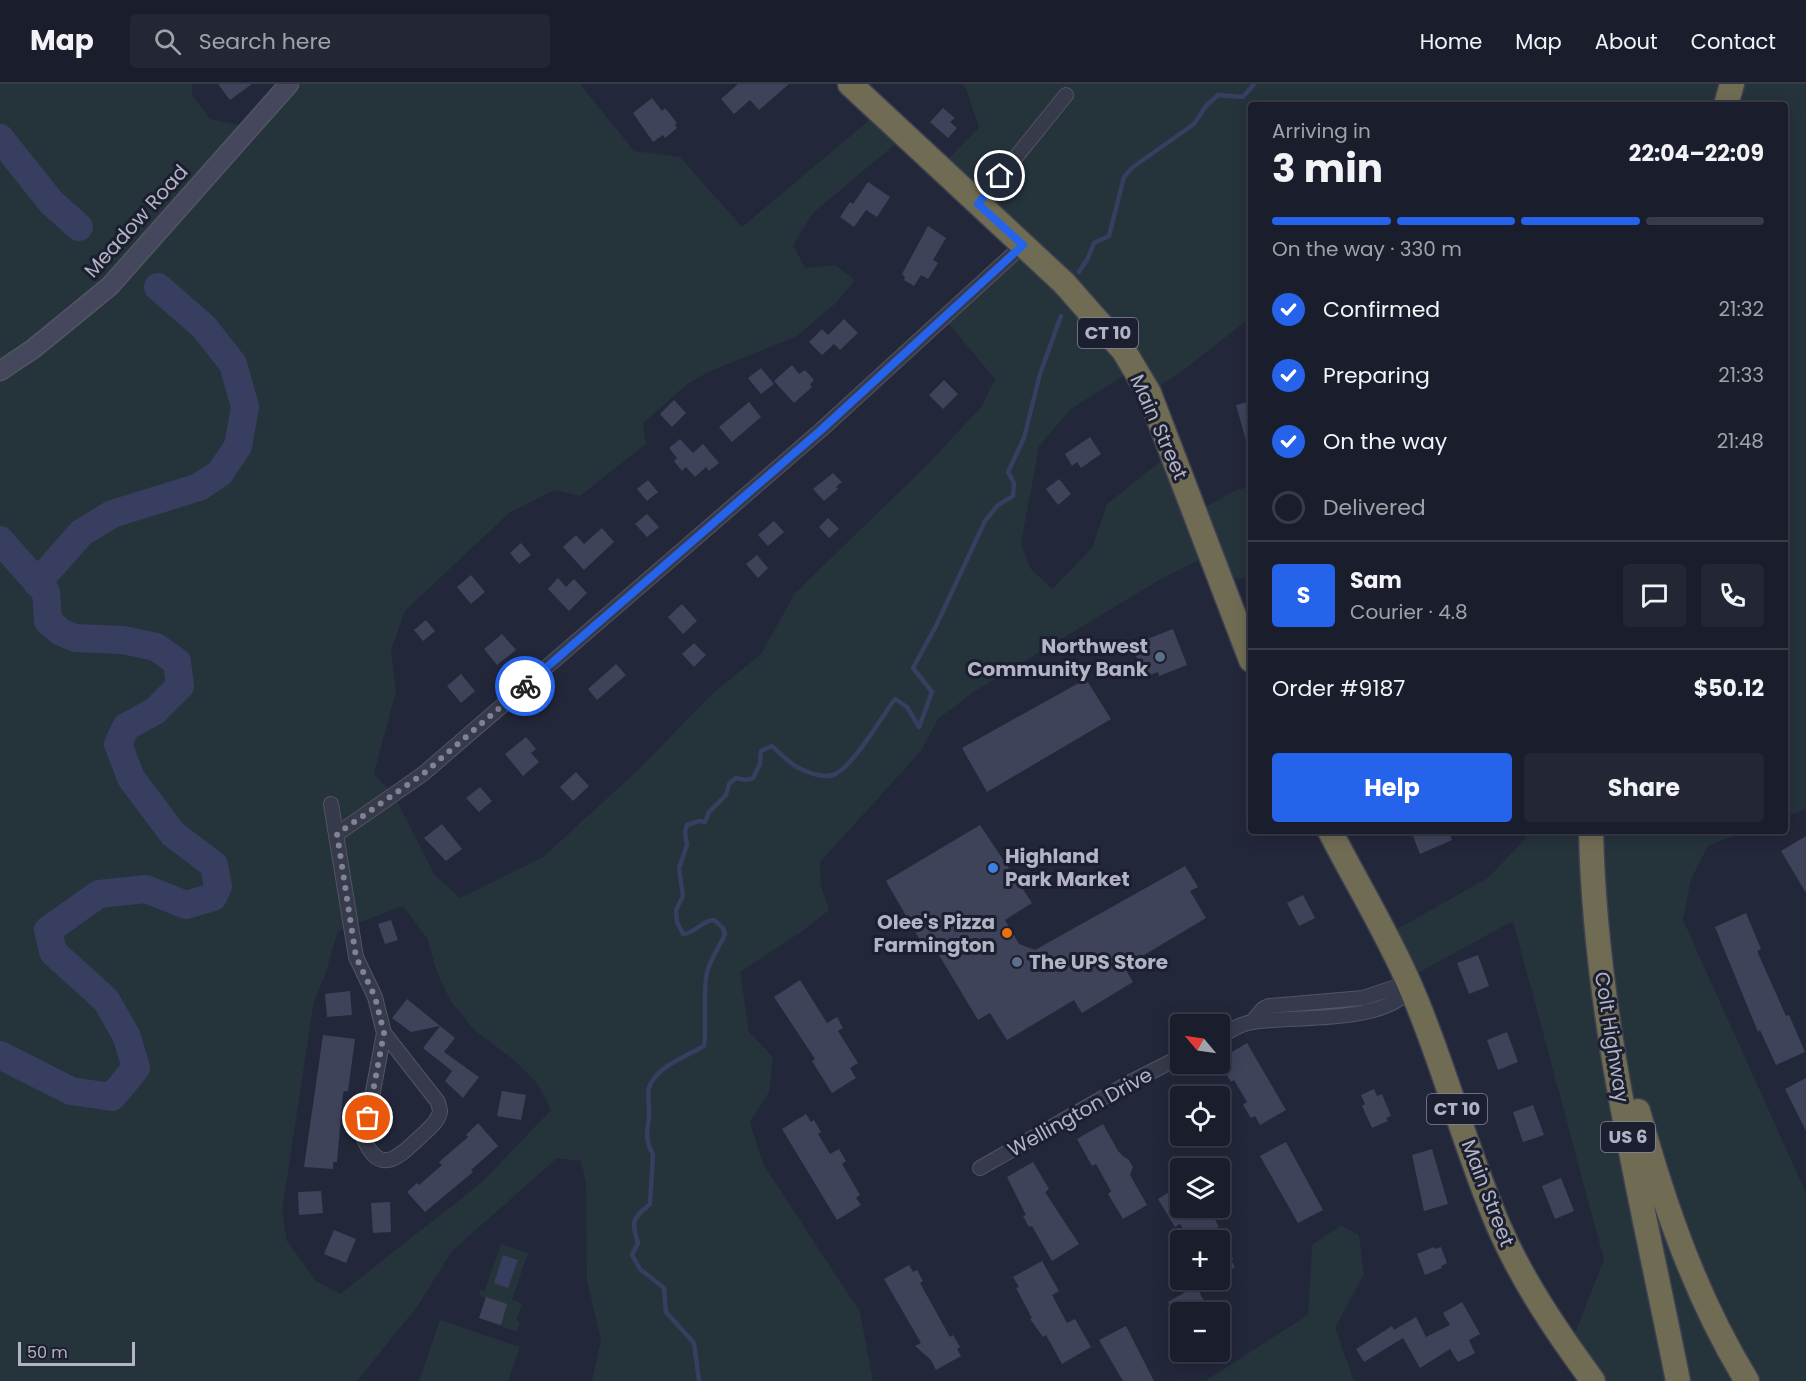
<!DOCTYPE html>
<html lang="en">
<head>
<meta charset="utf-8">
<style>
	body { margin:0; font-family:Poppins,sans-serif; background:#232634; color:#f1f3f6; height:100vh; display:flex; flex-direction:column; font-size:22px; white-space:nowrap }
	* { box-sizing:border-box; margin:0 }
	p { font-size:20px; color:#9fa2a9 }
	.icon { flex:none; width:33px; height:33px; fill:none; stroke:currentColor; stroke-width:2; stroke-linecap:round; stroke-linejoin:round }
	.map { position:relative; flex:1; overflow:hidden }
	.details { position:absolute; left:1248px; top:18px; width:540px; height:732px; display:flex; flex-direction:column; background:#1a1d2c; border-radius:6px; box-shadow:0 3px 15px #0003,0 0 0 2px #383b48 }
	.details>* { flex:none }
	.needle { width:39px; rotate:299deg }
	.tools { position:absolute; left:1170px; top:930px; display:grid; gap:12px }
	.tools a { display:grid; place-items:center; width:60px; height:60px; border-radius:6px; background:#1a1d2c; box-shadow:0 3px 15px #0003,0 0 0 2px #383b48; font-size:30px }
	.scale { position:absolute; left:18px; bottom:15px; width:117px; box-sizing:border-box; padding-left:6px; border:3px solid #b2b4c6; border-top:0; font-size:16px; line-height:21px; white-space:nowrap; color:#b2b4c6; -webkit-text-stroke:4px #1c1f2f; paint-order:stroke }
	.pin { position:absolute; display:grid; place-items:center; width:51px; height:51px; color:#fff; margin:-26px; border:3px solid #fff; border-radius:50%; box-shadow:0 2px 6px #0007 }
	.courier { position:absolute; display:grid; place-items:center; width:60px; height:60px; margin:-30px; border:4px solid #2563eb; border-radius:50%; background:#fff; color:#222; box-shadow:0 2px 8px #0007 }
	.overview em { font-style:normal; font-weight:700 }
	.overview div { display:flex; flex-direction:column-reverse }
	.overview { display:flex; align-items:center; justify-content:space-between; height:102px; padding:0 24px }
	h1 { font-size:39px; font-weight:700; line-height:45px }
	.bar { display:grid; grid-template-columns:repeat(4,1fr); gap:9px 6px; align-content:center; height:72px; padding:0 24px }
	.bar i { height:8px; border-radius:4px; background:#383b48 }
	.bar .active { background:#2563eb }
	.bar p { grid-column:span 4 }
	.line { display:flex; align-items:center; gap:15px; padding:0 24px; border-top:2px solid #383b48 }
	.line div { flex:1 }
	.round { display:grid; place-items:center; flex:none; width:63px; height:63px; border-radius:6px; background:#232634 }
	ol { padding:0 24px; list-style:none }
	li { display:flex; align-items:center; gap:18px; height:66px }
	li p { margin-inline-start:auto }
	li .icon { padding:6px; border-radius:50%; background:#2563eb; color:#fff; stroke-width:4 }
	li:last-child { color:#9fa2a9 }
	li i { width:33px; height:33px; border:3px solid #383b48; border-radius:50% }
	.button { display:flex; gap:12px; margin-top:auto; padding:12px 24px }
	.button a { flex:1; height:69px; border-radius:6px; background:#2563eb; color:#fff; font-size:24px; font-weight:700; line-height:69px; text-align:center }
	.button a+a { background:#232634; color:#f1f3f6 }
	header { display:flex; align-items:center; gap:36px; box-sizing:border-box; height:84px; padding:0 30px; background:#1a1d2c; border-bottom:2px solid #383b48 }
	header strong { font-size:28px }
	nav { display:flex; gap:33px; margin-inline-start:auto; font-size:21px }
	.search { width:420px; height:54px; background:#232634; display:flex; align-items:center; gap:15px; box-sizing:border-box; padding:0 21px; border-radius:6px; color:#9fa2a9; font-size:22px }
	.map>svg:first-child { display:block }
	.green { fill:#25333b; fill-rule:evenodd }
	.water { fill:#373e60 }
	.lines { fill:none; stroke-linecap:round; stroke-linejoin:round }
	.stream { stroke:#373e60; stroke-width:4.5 }
	.river { stroke:#373e60; stroke-width:28 }
	.building { fill:#3f435a }
	.street-casing { stroke:#525465; stroke-width:16 }
	.secondary-casing { stroke:#525465; stroke-width:21 }
	.highway-casing { stroke:#3f4152; stroke-width:27 }
	.street { stroke:#373a4a; stroke-width:14 }
	.secondary { stroke:#45485d; stroke-width:18 }
	.highway { stroke:#706c54; stroke-width:24 }
	.done { stroke:#808395; stroke-width:6; stroke-dasharray:0 10.8 }
	.route { stroke:#2563eb; stroke-width:8 }
	.service-dot { fill:#5c6f8a; stroke:#1c1f2f; stroke-width:2 }
	.shop-dot { fill:#3f7fe0; stroke:#1c1f2f; stroke-width:2 }
	.food-dot { fill:#e8710a; stroke:#1c1f2f; stroke-width:2 }
	.labels { text-anchor:middle; stroke-width:6; stroke-linejoin:round; paint-order:stroke }
	.shield { fill:#1c1f2f; stroke:#858799; stroke-width:1.5 }
	.shield-label { font-size:18px; font-weight:bold; fill:#b2b4c6 }
	.street-label { font-size:20px; fill:#b2b4c6; stroke:#1c1f2f }
	.poi-label { font-size:20px; font-weight:bold; fill:#b2b4c6; stroke:#1c1f2f; text-anchor:end }
</style>
</head>
<body>
<header>
<strong>Map</strong>
<div class="search"><svg class="icon" aria-label="search" viewBox="0 0 24 24"><circle cx="10" cy="10" r="6"/><path d="M15 15l6 6"/></svg>Search here</div>
<nav><a>Home</a><a>Map</a><a>About</a><a>Contact</a></nav>
</header>
<div class="map">
<svg width="1806" height="1297" viewBox="0 0 1806 1297">
	<rect width="100%" height="100%" fill="#23273a"/>
	<path class="green" d="M0 0H192V11L210 35 251 43 289 0H580L634 67 680 73 742 143 879 28 905 52 813 129 793 161 805 184 836 181 855 196 836 219 797 252 708 288 686 301 643 339 646 360 580 412 554 406 509 429 405 527 391 566 396 607 374 690 394 711 434 790 460 814 543 773 638 686 712 610 761 570 795 509 927 381 982 322 995 295 943 233 1022 161 939 84 979 44 966 5 962 0H1806V725L1785 733V21H1251V233L1185 285 1149 309 1134 285 1071 325 1039 362 1021 460 1031 485 1052 505 1092 464 1107 420 1172 368 1196 429 1234 407 1251 402V494L1219 495 1199 476 1161 495 972 609 938 635 921 667 820 778 821 802 829 826 804 846 740 888 749 948 773 973 769 1008 750 1038 763 1080 860 1228 873 1297H592L601 1256 587 1196 586 1099 581 1077 557 1074 452 1167 419 1220 357 1297H0ZM403 822 427 854 437 888 450 916 475 947 513 975 537 999 551 1026 482 1098 340 1210 316 1197 287 1157 282 1127 314 917 325 891 338 847Z
		M1527 747H1747L1708 762 1691 795 1683 836 1806 1109V1297H1593L1569 1264 1604 1176 1513 837 1407 895 1387 851 1489 793 1525 755Z
		M1341 1141 1359 1151 1364 1190 1335 1244 1354 1297H1205L1308 1231 1312 1161Z
		M501 1160 528 1169 512 1216 522 1220 516 1236 520 1238 517 1248 479 1234 486 1214 479 1211 480 1206 484 1208Z
		M440 1236 520 1263 508 1297H419Z"/>
	<path class="water" d="M503 1171 518 1176 508 1204 494 1199Z"/>
	<g class="lines">
		<path class="stream" d="M1079 188 1088 174 1094 159 1109 152 1124 93 1133 83 1194 40 1206 22 1218 11 1243 13 1254 0
			M699 1297 694 1259 666 1228 664 1204 640 1185 632 1171 638 1159C631 1137 632 1135 650 1120L653 1070C645 1058 647 1046 649 1033 650 1024 647 1013 649 1004 656 982 686 973 704 962 707 942 702 901 708 885 712 873 720 862 725 850L723 844 714 836C702 836 695 850 683 850L677 838 676 826 683 812 679 784 687 761 685 748 687 741 699 737 705 738 709 728 726 711 729 700 736 694 746 696 753 694 760 680 761 667 772 662C780 669 788 678 797 683 807 689 823 694 833 691 852 685 882 632 895 615L907 623 919 643 932 608 913 584 936 542 985 437 998 421 1013 412 1014 399 1008 388 1024 354 1040 290 1061 232"/>
		<path class="river" d="M0 54 51 118 79 143
			M0 456 46 508 48 537 61 548 75 554 123 556 156 563 177 578 180 602 155 627 126 643 118 660 131 694 173 750 214 781 218 802 213 813 186 821 146 805 99 810 48 846 53 868 106 916 127 953 136 984 112 1013 71 1007 0 971
			M37 499 81 449 112 430 199 403 220 389 238 362 245 323 233 280 204 243 158 203"/>
	</g>
	<path class="building" d="M218 0H252L230 16Z
		M738 0H789L759 26 750 16 734 30 721 15Z
		M652 14 662 27 665 24 677 39 675 41 677 44 665 54 663 51 653 58 633 29Z
		M943 24 955 34 950 38 957 44 948 54 930 38Z
		M868 98 890 113 877 133 866 126 854 143 840 133 850 118 853 120Z
		M928 142 946 154 933 176 938 179 928 195 921 191 914 202 904 196 905 193 902 190Z
		M844 235 858 249 840 266 834 260 822 271 809 258 822 245 828 251Z
		M792 281 799 290 805 286 814 296 810 301 812 303 794 319 774 297Z
		M761 284 774 300 761 310 748 294Z
		M944 296 958 310 943 325 929 311Z
		M674 316 686 329 672 343 660 330Z
		M1251 317V359L1247 360 1236 321Z
		M749 318 761 333 732 358 719 343Z
		M1090 353 1101 370 1081 384 1077 378 1072 382 1065 370Z
		M680 355 693 369 703 360 719 379 709 387 706 383 695 393 686 383 682 387 674 377 677 374 669 364Z
		M833 389 842 398 836 403 838 405 824 417 813 405Z
		M1059 395 1071 410 1058 421 1046 405Z
		M648 396 658 408 647 417 637 405Z
		M647 430 659 443 647 453 635 440Z
		M828 434 839 445 829 454 819 443Z
		M774 437 784 448 768 462 758 451Z
		M602 444 614 458 584 486 563 463 576 451 584 460Z
		M521 459 531 471 519 480 510 469Z
		M757 471 768 484 758 494 746 480Z
		M471 491 485 508 471 520 457 503Z
		M558 494 566 503 574 495 587 509 569 527 548 505Z
		M682 520 697 537 683 550 668 533Z
		M426 536 435 547 423 557 414 546Z
		M1173 545 1187 581 1159 592 1158 588 1145 593 1133 565 1146 560 1145 556Z
		M502 550 516 566 497 581 484 565Z
		M694 559 706 571 694 583 682 570Z
		M616 580 626 591 597 616 588 605Z
		M461 590 475 607 461 619 447 602Z
		M1086 595 1111 635 987 708 962 664Z
		M526 653 536 665 531 669 539 678 523 692 505 670Z
		M576 688 589 702 573 717 560 703Z
		M480 703 492 717 479 728 466 714Z
		M442 740 462 765 446 777 424 754Z
		M980 741 1032 819 1005 836 1019 860 1035 866 1185 782 1198 803 1190 807 1206 834 1124 883 1133 898 1082 929 1074 916 1007 956 990 929 978 936 936 866 928 870 886 797Z
		M1411 747H1448L1452 756 1420 770Z
		M1806 752V809L1781 767Z
		M1303 811 1315 834 1299 842 1287 819Z
		M1746 829 1761 865 1757 867 1786 932 1789 931 1805 968 1776 981 1760 946 1758 948 1715 843Z
		M391 836 398 856 385 860 378 840Z
		M1478 871 1489 902 1469 910 1457 879Z
		M800 896 827 939 837 933 843 944 838 947 858 979 850 984 856 994 832 1009 812 977 815 975 774 913Z
		M350 907 352 931 327 933 325 910Z
		M407 915 455 954 444 968 479 993 463 1014 445 997 452 987 423 964 440 942 411 948 392 934Z
		M1507 948 1518 978 1498 986 1487 956Z
		M323 951 355 955 348 1007H344L343 1010 337 1078H333V1085L304 1083Z
		M1247 959 1286 1026 1260 1041 1255 1032 1251 1034 1243 1021 1247 1018 1234 996 1231 998 1225 988 1228 986 1222 974Z
		M1806 994V1047L1785 1005Z
		M1374 1005 1377 1012 1382 1010 1391 1032 1386 1034 1388 1037 1372 1044 1362 1022 1365 1020 1361 1011Z
		M502 1007 526 1011 521 1036 497 1032Z
		M1533 1021 1544 1051 1523 1058 1513 1028Z
		M806 1030 811 1038 814 1036 821 1048 818 1050 830 1070 839 1065 846 1077 842 1080 860 1111 856 1114 861 1121 837 1136 782 1045Z
		M478 1039 498 1062 471 1086 473 1088 425 1128 407 1108 417 1099 419 1101 442 1081 439 1078 468 1053 466 1051Z
		M1103 1040 1118 1067 1124 1073 1128 1075 1133 1083 1130 1091 1147 1121 1123 1135 1108 1110 1111 1107 1096 1080 1092 1082 1077 1055Z
		M1286 1058 1323 1126 1298 1139 1260 1072Z
		M1432 1065 1448 1120 1424 1127 1412 1071Z
		M1033 1078 1049 1105 1045 1108 1079 1160 1052 1177 1032 1142 1029 1143 1023 1132 1026 1131 1007 1093Z
		M1561 1094 1574 1127 1555 1135 1542 1102Z
		M1180 1101V1124H1201L1208 1135 1213 1132 1219 1143 1216 1144 1220 1151 1233 1175 1231 1176 1235 1183 1220 1193V1156H1190L1180 1140 1175 1143 1158 1115Z
		M321 1107 323 1129 299 1131 298 1108Z
		M390 1118 391 1148 373 1149 371 1119Z
		M334 1146 356 1155 346 1179 324 1170Z
		M1434 1163 1435 1165 1441 1163 1447 1179 1441 1182 1442 1184 1425 1191 1417 1170Z
		M1042 1177 1059 1207 1052 1211 1067 1239 1075 1235 1091 1263 1062 1280 1046 1251 1043 1253 1030 1235 1032 1234 1016 1204 1019 1203 1013 1193Z
		M909 1181 913 1188 917 1186 923 1197 920 1199 950 1253 953 1251 960 1263 957 1265 961 1272 936 1286 931 1276 915 1262 921 1259 884 1195Z
		M1196 1202 1210 1228H1174L1168 1218Z
		M486 1213 507 1220 501 1241 479 1234Z
		M1462 1218 1480 1250 1469 1256 1475 1269 1458 1278 1450 1265 1420 1284 1403 1254 1364 1278 1356 1265 1392 1242 1394 1246 1416 1233 1426 1253 1450 1241 1443 1229Z
		M1126 1242 1134 1258 1154 1297H1123L1099 1256Z"/>
	<g class="lines">
		<g class="street-casing">
			<path id="street" d="M978 120 1066 11
				M331 720 356 873 375 913 384 949 438 1018C438 1021 440 1024 440 1027 439 1038 427 1046 420 1053 400 1072 380 1093 364 1055L384 949
				M337 750 423 690 821 346 1023 161
				M1252 938 1263 925 1269 922 1363 914 1399 902 1411 904
				M1220 952C1230 947 1241 939 1253 938 1297 931 1382 941 1411 904
				M980 1084 1129 999 1180 973"/>
		</g>
		<g class="secondary-casing">
			<path id="secondary" d="M0 287 33 265 110 202 289 0"/>
		</g>
		<g class="highway-casing">
			<path id="highway" d="M850 0 1064 199 1124 267 1149 309 1251 576
				M1726 21 1732 0
				M1330 747C1357 800 1388 850 1411 904 1445 982 1465 1065 1499 1143 1523 1198 1557 1248 1593 1297
				M1591 747C1595 934 1642 1115 1678 1297
				M1638 1027C1664 1121 1696 1214 1747 1297"/>
		</g>
		<use href="#street" class="street"/>
		<use href="#secondary" class="secondary"/>
		<use href="#highway" class="highway"/>
	</g>
	<g class="lines">
		<path class="done" d="M368 1034 384 949 375 913 356 873 337 750 423 690 525 602"/>
		<path class="route" d="M525 602 821 346 1023 161 978 120 1000 92"/>
	</g>
	<g class="service-dot">
		<circle cx="1160" cy="573" r="6"/>
		<circle cx="1017" cy="878" r="6"/>
	</g>
	<circle class="shop-dot" cx="993" cy="784" r="6"/>
	<circle class="food-dot" cx="1007" cy="849" r="6"/>
	<g class="labels">
		<g class="shield">
			<rect x="1078" y="234" width="60" height="30" rx="4.5"/>
			<rect x="1427" y="1010" width="60" height="30" rx="4.5"/>
			<rect x="1601" y="1038" width="54" height="30" rx="4.5"/>
		</g>
		<g class="shield-label">
			<text x="1108" y="255">CT 10</text>
			<text x="1457" y="1031">CT 10</text>
			<text x="1628" y="1059">US 6</text>
		</g>
		<g class="street-label">
			<text transform="translate(136 137) rotate(-48)" y="7">Meadow Road</text>
			<text transform="translate(1159 343) rotate(66)" y="7">Main Street</text>
			<text transform="translate(1612 953) rotate(81)" y="7">Colt Highway</text>
			<text transform="translate(1080 1028) rotate(-29)" y="7">Wellington Drive</text>
			<text transform="translate(1488 1109) rotate(69)" y="7">Main Street</text>
		</g>
		<g class="poi-label">
			<text x="1148" y="569">Northwest<tspan x="1148" dy="23">Community Bank</tspan></text>
			<text x="1005" y="779" text-anchor="start">Highland<tspan x="1005" dy="23">Park Market</tspan></text>
			<text x="995" y="845">Olee's Pizza<tspan x="995" dy="23">Farmington</tspan></text>
			<text x="1029" y="885" text-anchor="start">The UPS Store</text>
		</g>
	</g>
</svg>
<div class="tools">
<a><svg class="needle" viewBox="-14 -14 28 28"><path d="M0-13l5 13h-10z" fill="#e53935"/><path d="M0 13l5-13h-10z" fill="#9fa2a9"/></svg></a>
<a><svg class="icon" aria-label="locate" viewBox="0 0 24 24"><circle cx="12" cy="12" r="6"/><path d="M12 2v4M12 18v4M2 12h4M18 12h4"/></svg></a>
<a><svg class="icon" aria-label="layers" viewBox="0 0 24 24"><path d="M12 4l9 5-9 5-9-5zM3 14l9 5 9-5"/></svg></a>
<a>+</a>
<a>−</a>
</div>
<div class="scale">50 m</div>
<div class="pin" style="left:368px;top:1034px;background:#ea580c"><svg class="icon" aria-label="bag" viewBox="0 0 24 24"><path d="M5 8h14l-1 12H6zM9 8a3 3 0 0 1 6 0"/></svg></div>
<div class="pin" style="left:1000px;top:92px;background:#1f2937"><svg class="icon" aria-label="home" viewBox="0 0 24 24"><path d="M3 11l9-7 9 7M6 9v11h12V9"/></svg></div>
<div class="courier" style="left:525px;top:602px"><svg class="icon" aria-label="bike" viewBox="0 0 24 24"><circle cx="6" cy="16" r="4"/><circle cx="18" cy="16" r="4"/><path d="M6 16l4-8h5l3 8M10 8l3 8H6M13 5h3"/></svg></div>
<section class="details">
<div class="overview"><div><h1>3 min</h1><p>Arriving in</p></div><em>22:04–22:09</em></div>
<div class="bar"><i class="active"></i><i class="active"></i><i class="active"></i><i></i><p>On the way · 330 m</p></div>
<ol>
<li><svg class="icon" aria-label="check" viewBox="0 0 24 24"><path d="M5 12l5 5 9-10"/></svg>Confirmed<p>21:32</p></li>
<li><svg class="icon" aria-label="check" viewBox="0 0 24 24"><path d="M5 12l5 5 9-10"/></svg>Preparing<p>21:33</p></li>
<li><svg class="icon" aria-label="check" viewBox="0 0 24 24"><path d="M5 12l5 5 9-10"/></svg>On the way<p>21:48</p></li>
<li><i></i>Delivered</li>
</ol>
<div class="line" style="height:108px"><b class="round" style="background:#2563eb;color:#fff">S</b><div><b>Sam</b><p>Courier · 4.8</p></div><a class="round"><svg class="icon" aria-label="chat" viewBox="0 0 24 24"><path d="M4 5h16v11H9l-5 4z"/></svg></a><a class="round"><svg class="icon" aria-label="phone" viewBox="0 0 24 24"><path d="M5 4h4l2 5-3 2q2 4 5 5l2-3 5 2v4C11 20 4 13 5 4z"/></svg></a></div>
<div class="line" style="height:78px"><div>Order #9187</div><b>$50.12</b></div>
<div class="button"><a>Help</a><a>Share</a></div>
</section>
</div>
</body>
</html>
